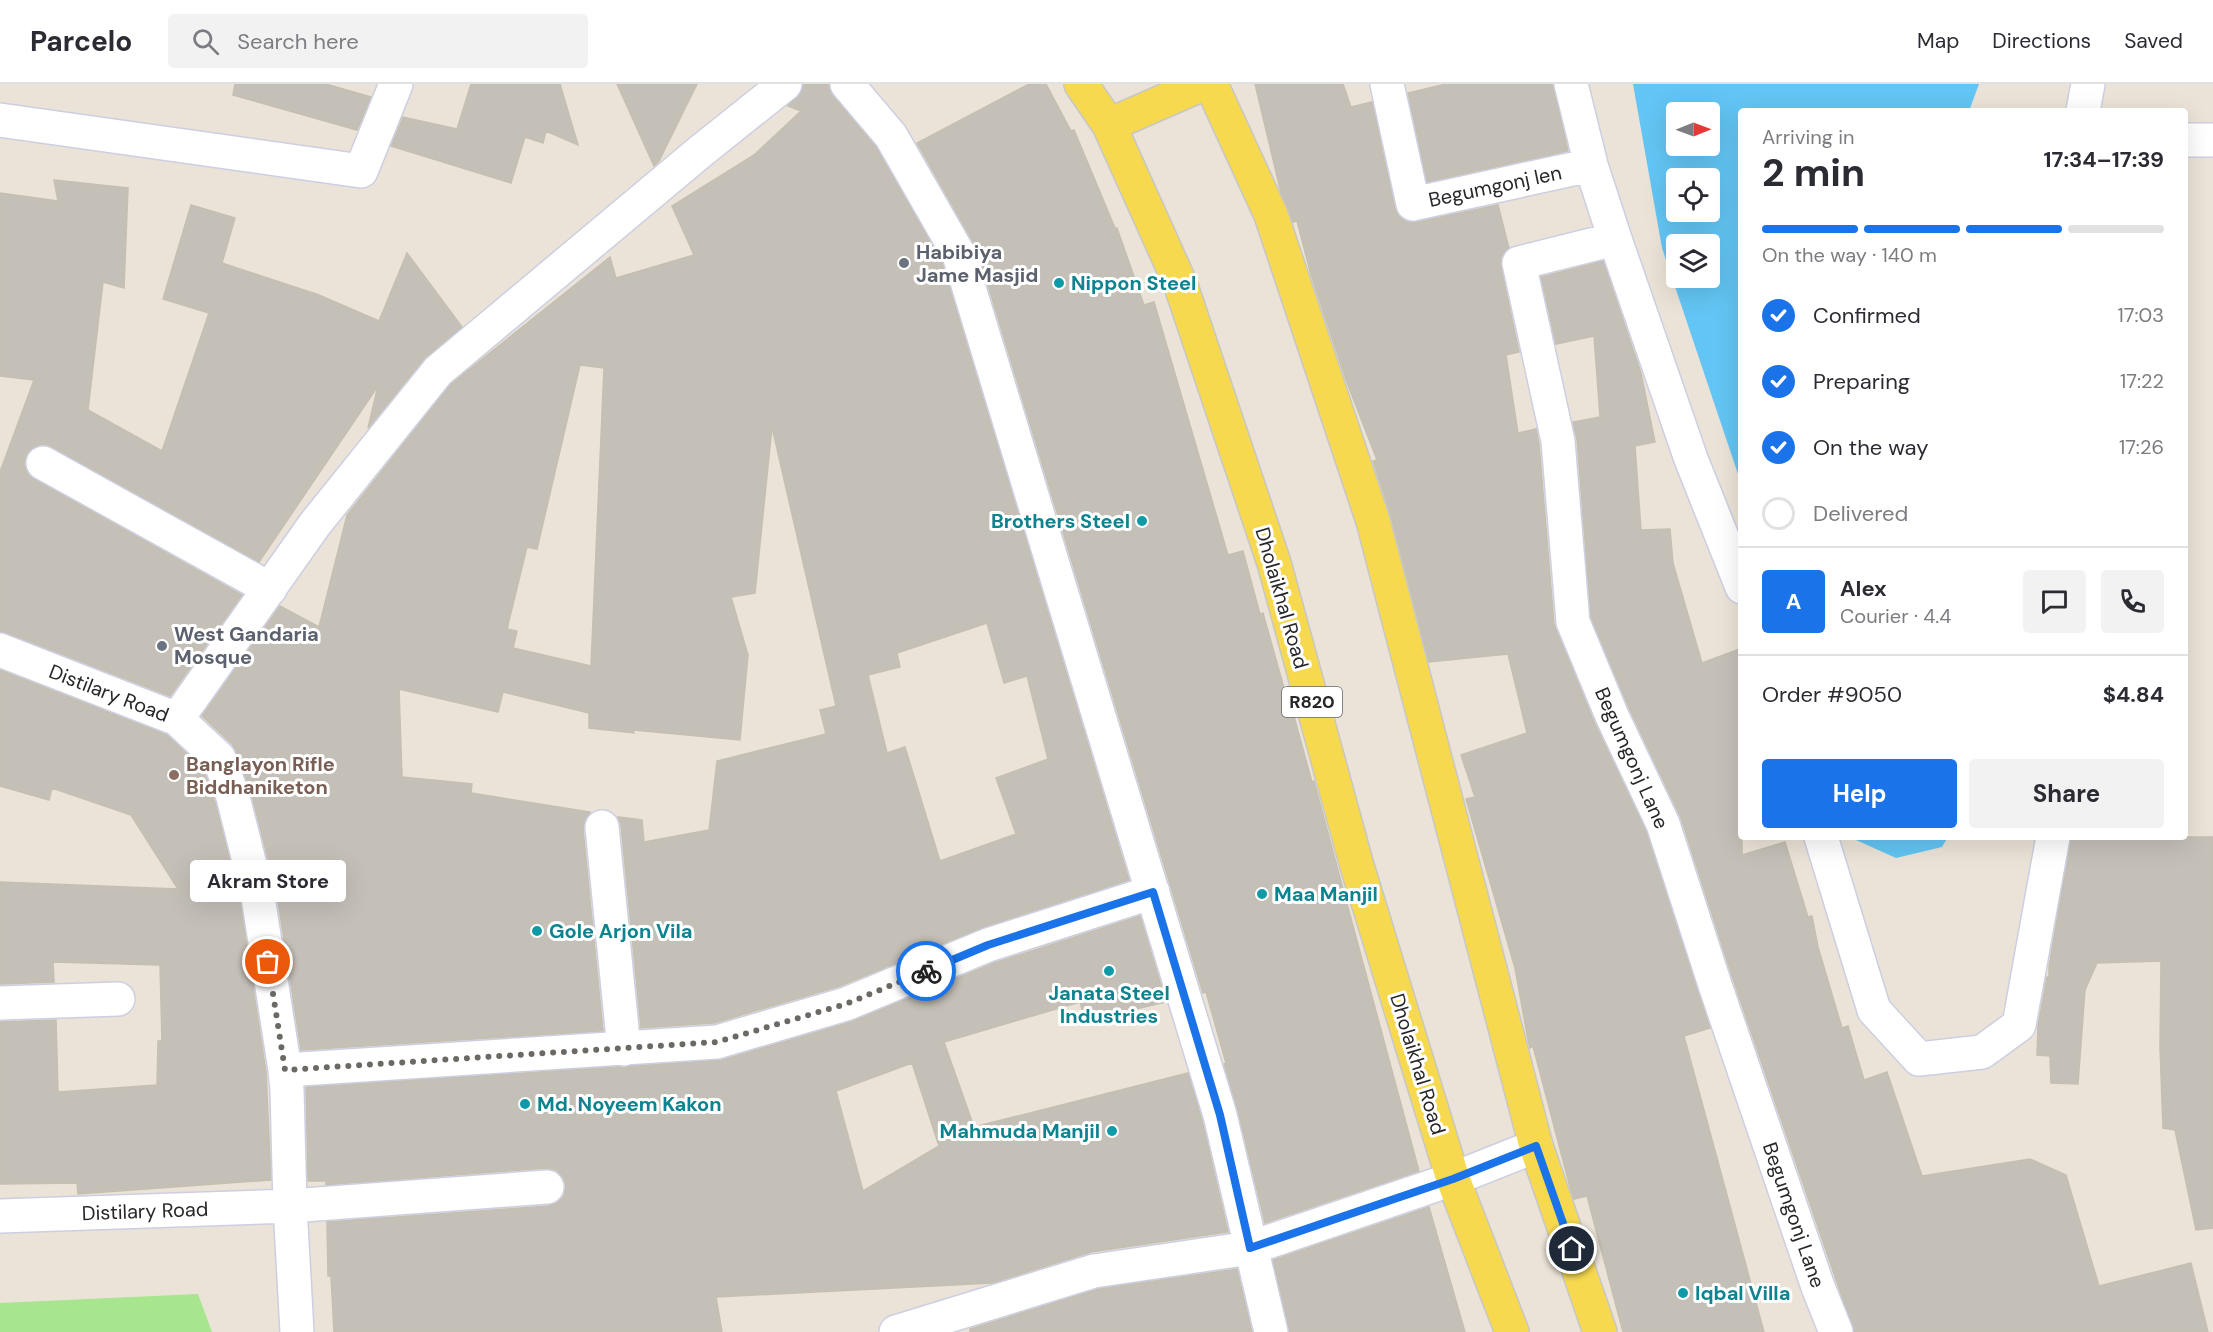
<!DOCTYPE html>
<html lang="en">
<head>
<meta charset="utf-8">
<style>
	body { margin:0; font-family:"DM Sans",sans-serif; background:#f2f2f3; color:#2b2b33; height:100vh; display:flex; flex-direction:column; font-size:22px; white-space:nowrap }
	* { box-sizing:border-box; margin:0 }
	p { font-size:20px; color:#7c7c81 }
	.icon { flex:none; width:33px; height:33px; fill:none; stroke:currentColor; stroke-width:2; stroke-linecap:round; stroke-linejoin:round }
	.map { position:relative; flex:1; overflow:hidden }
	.drawer { position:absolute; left:1738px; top:24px; width:450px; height:732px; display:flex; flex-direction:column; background:#fff; border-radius:6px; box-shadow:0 6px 24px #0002 }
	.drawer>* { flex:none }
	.needle { width:39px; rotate:89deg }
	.buttons { position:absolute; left:1666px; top:18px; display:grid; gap:12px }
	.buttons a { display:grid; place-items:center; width:54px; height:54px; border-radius:6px; background:#fff; box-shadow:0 6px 24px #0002; font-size:30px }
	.pin { position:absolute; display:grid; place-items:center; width:51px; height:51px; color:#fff; margin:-26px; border:3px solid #fff; border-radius:50%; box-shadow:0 2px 6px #0007 }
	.courier { position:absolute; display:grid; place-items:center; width:60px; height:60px; margin:-30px; border:4px solid #1a73e8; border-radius:50%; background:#fff; color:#222; box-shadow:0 2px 8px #0007 }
	.bubble { position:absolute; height:42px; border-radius:6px; background:#fff; box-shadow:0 6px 24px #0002; font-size:20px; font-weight:700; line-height:42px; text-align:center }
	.summary em { font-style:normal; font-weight:700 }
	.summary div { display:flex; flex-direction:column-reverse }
	.summary { display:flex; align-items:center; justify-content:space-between; height:102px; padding:0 24px }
	h1 { font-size:39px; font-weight:700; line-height:45px }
	.bar { display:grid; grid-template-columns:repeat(4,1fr); gap:9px 6px; align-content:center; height:72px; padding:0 24px }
	.bar i { height:8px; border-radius:4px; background:#e1e1e2 }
	.bar .selected { background:#1a73e8 }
	.bar p { grid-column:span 4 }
	.line { display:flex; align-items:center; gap:15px; padding:0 24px; border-top:2px solid #e1e1e2 }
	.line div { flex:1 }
	.round { display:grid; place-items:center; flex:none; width:63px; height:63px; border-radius:6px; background:#f2f2f3 }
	ol { padding:0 24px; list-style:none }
	li { display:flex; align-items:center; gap:18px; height:66px }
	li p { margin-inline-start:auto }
	li .icon { padding:6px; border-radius:50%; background:#1a73e8; color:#fff; stroke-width:4 }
	li:last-child { color:#7c7c81 }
	li i { width:33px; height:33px; border:3px solid #e1e1e2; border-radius:50% }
	.action { display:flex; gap:12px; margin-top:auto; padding:12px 24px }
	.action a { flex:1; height:69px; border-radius:6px; background:#1a73e8; color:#fff; font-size:24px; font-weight:700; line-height:69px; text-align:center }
	.action a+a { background:#f2f2f3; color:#2b2b33 }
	header { display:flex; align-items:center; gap:36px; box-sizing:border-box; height:84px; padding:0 30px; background:#fff; border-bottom:2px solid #e1e1e2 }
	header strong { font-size:28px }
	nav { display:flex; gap:33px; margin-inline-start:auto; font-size:21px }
	.search { width:420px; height:54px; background:#f2f2f3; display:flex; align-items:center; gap:15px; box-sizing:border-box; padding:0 21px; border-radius:6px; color:#7c7c81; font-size:22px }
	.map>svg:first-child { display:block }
	.green { fill:#a8e58f }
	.water { fill:#63c5f4; fill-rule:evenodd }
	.building { fill:#c5c0b7; stroke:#c5bfb1; stroke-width:1.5; fill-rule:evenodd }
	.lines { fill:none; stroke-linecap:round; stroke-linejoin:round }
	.street-casing { stroke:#cccfe1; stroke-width:36 }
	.primary-casing { stroke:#c7c7c7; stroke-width:36 }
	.street { stroke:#fff; stroke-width:33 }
	.primary { stroke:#f7d950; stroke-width:33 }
	.done { stroke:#6c6965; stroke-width:6; stroke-dasharray:0 10.8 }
	.route { stroke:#1a73e8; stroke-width:8 }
	.worship-dot { fill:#6b7280; stroke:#fff; stroke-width:2 }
	.culture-dot { fill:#0f9aa8; stroke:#fff; stroke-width:2 }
	.education-dot { fill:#8d6e63; stroke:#fff; stroke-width:2 }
	.labels { text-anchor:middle; stroke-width:6; stroke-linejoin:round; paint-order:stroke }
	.shield { fill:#fff; stroke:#686868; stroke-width:1.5 }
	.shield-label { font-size:18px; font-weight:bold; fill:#272727 }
	.street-label { font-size:20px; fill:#272727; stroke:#fff }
	.worship-label { font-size:20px; font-weight:bold; fill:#5b616d; stroke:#fff; text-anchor:start }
	.culture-label { font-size:20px; font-weight:bold; fill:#0d838f; stroke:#fff; text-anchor:start }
	.education-label { font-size:20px; font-weight:bold; fill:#785e54; stroke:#fff; text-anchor:start }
</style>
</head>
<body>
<header>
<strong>Parcelo</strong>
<div class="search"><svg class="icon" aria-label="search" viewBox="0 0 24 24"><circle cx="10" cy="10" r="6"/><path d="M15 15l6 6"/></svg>Search here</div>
<nav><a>Map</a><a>Directions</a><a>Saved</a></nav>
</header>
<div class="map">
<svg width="2213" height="1248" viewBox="0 0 2213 1248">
	<rect width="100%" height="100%" fill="#ebe3d7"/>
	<path class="green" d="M198 1210 212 1248H0V1219Z"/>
	<path class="water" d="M1633 0H1979L1969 27H1742L1741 399 1662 164ZM1677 28H1710V62H1677ZM1677 94H1710V128H1677ZM1677 160H1710V194H1677Z
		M1855 753H1948L1942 763 1896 774 1856 756Z"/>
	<path class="building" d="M235 0H326L371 13 357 46 233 11Z
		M471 0H560L578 61 546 47 543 59 525 53 511 99 391 62 403 33 457 45Z
		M617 0H697L659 77 654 82Z
		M803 0H829L833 12 876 63 942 178 1129 796 981 844 840 902 714 939 641 944 621 741 618 733 642 736 644 758 709 746 717 677 826 650 820 626 836 622 772 343 755 509 731 513 748 571 740 656 633 646 634 649 589 644V629L503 608 498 628 399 605 402 693 472 700 471 709 590 728 585 736 583 745 603 947 301 966 277 810 251 708 236 667 232 660 202 632 280 522 319 543 347 431 451 300 610 173 616 194 694 171 672 122 754 71 801 27 788 22 802 7ZM580 281 604 284 591 582 513 564 517 547 507 545 527 463 537 465ZM987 539 1004 599 1027 592 1048 675 996 694 1016 750 940 777 905 663 887 669 868 591 900 583 897 569Z
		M1029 0H1046L1071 47 1074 46 1115 144H1117L1144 221 1154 218 1228 471 1243 467 1260 530 1263 529 1289 622 1291 621 1312 698 1314 697 1419 1087 1265 1139 1238 1027 1224 980 1226 979 1206 908 1203 909 977 165 917 59Z
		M1255 0H1343L1351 23 1372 18 1395 124 1399 132 1407 138H1417L1498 121 1509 164 1501 173V183L1519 268 1506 271 1518 349 1536 345 1539 360 1554 540 1595 640 1646 747 1710 944 1684 952 1764 1248H1623L1587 1112 1574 1115 1570 1103 1533 962 1530 964 1528 956 1515 884 1466 715 1475 713 1461 671 1527 649 1508 570 1429 578 1391 432 1373 377 1377 376 1346 296 1311 191 1297 137 1293 138 1281 109Z
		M1446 0H1553L1568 67 1427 98 1408 9Z
		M54 96 128 104 124 204 103 198 88 326 162 367 209 229 163 215 191 121 235 134 222 179 319 211 379 237 407 169 462 243 424 275 368 344 378 302 259 478 52 363 42 360 34 363 27 369 24 380 27 389 34 395 242 511 170 612 7 549 0 548V388L34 296 0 292V109L58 117Z
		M1603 177 1641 289 1655 358 1635 362 1641 446 1670 445 1673 479 1702 579 1742 564V771L1785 758 1808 833 1812 832 1818 863 1842 944 1848 942 1864 996 1887 988 1922 1092 2030 1075 2066 1091 2099 1202 2191 1179 2208 1248H1854L1733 895 1681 734 1629 624 1591 534 1577 355 1573 338 1600 333 1594 252 1556 260 1541 193Z
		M0 586 167 651 203 685 215 718 240 817 266 988 271 1096 78 1110 77 1099 0 1100V938L56 936 58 1008 157 1001 158 957H162L160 881 53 878 54 898 0 900V798L178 805 131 731 52 704 49 716 0 702Z
		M2071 753H2213V1144L2196 1146 2175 1046 2163 1044 2160 963 2161 877 2097 879 2085 906 2078 1000 2051 999 2050 972 2037 971 2038 942 2047 893H2049V883Z
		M1140 832 1166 918 1085 937 1080 918 944 958 974 1043 1188 989 1202 1036 1228 1148 1091 1168 992 1199 716 1213 722 1248H334L331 1192H328L327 1138 548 1122 557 1119 564 1112 566 1101 563 1093 556 1086 546 1084 326 1101V1097H308L306 1003 722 976 851 938 994 879ZM912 979 939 1062 863 1107 836 1007Z
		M1429 1123 1465 1248H1289L1273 1176Z
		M1237 1185 1252 1248H970V1245L1098 1205Z"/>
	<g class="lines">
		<g class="street-casing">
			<path id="street" d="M847 0 891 52 959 171 1220 1031 1271 1248
				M1387 0 1413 120 1591 81
				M1571 0 1591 81 1615 155 1691 375 1742 503
				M2083 27 2088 0
				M0 36 361 87 396 0
				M2186 56H2213
				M1615 155 1519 179 1558 357 1573 538 1612 632 1663 740 1715 901 1818 1203 1836 1248
				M43 379 270 505
				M0 566 177 635 219 674 233 713 258 813 285 986 287 1006 290 1122 297 1248
				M177 635 315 440 438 287 701 67 785 0
				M602 743 624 965
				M1821 753 1874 926 1919 975 1982 968 2019 941 2053 753
				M0 919 118 915
				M285 986 717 958 846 920 988 861 1153 808
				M0 1132 290 1122 547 1103
				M896 1248 1094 1187 1250 1164 1453 1095 1536 1062"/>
		</g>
		<g class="primary-casing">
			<path id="primary" d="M1081 0 1109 41 1180 199 1274 479 1357 782 1453 1095 1512 1248
				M1211 0 1271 131 1373 437 1536 1062 1600 1248
				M1109 41 1203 0"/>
		</g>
		<use href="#street" class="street"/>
		<use href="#primary" class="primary"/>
	</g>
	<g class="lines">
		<path class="done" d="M268 878 285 986 717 958 846 920 926 887"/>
		<path class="route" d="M926 887 988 861 1153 808 1220 1031 1250 1164 1453 1095 1536 1062 1572 1165"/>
	</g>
	<g class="worship-dot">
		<circle cx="904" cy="179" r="6"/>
		<circle cx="162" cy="562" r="6"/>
	</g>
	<g class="culture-dot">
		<circle cx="1059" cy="199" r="6"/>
		<circle cx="1142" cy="437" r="6"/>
		<circle cx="1262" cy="810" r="6"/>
		<circle cx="537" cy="847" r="6"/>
		<circle cx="1109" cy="887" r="6"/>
		<circle cx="525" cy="1020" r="6"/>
		<circle cx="1112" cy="1047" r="6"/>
		<circle cx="1683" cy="1209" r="6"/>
	</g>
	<circle class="education-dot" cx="174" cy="691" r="6"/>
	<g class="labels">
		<rect class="shield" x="1282" y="603" width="60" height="30" rx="4.5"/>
		<g class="shield-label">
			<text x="1312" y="624">R820</text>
		</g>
		<g class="street-label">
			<text transform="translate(1495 102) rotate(-12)" y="7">Begumgonj len</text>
			<text transform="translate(1282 514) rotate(74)" y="7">Dholaikhal Road</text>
			<text transform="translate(109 609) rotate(21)" y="7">Distilary Road</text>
			<text transform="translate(1632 674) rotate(66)" y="7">Begumgonj Lane</text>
			<text transform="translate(1418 980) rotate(73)" y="7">Dholaikhal Road</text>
			<text transform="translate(145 1127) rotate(-2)" y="7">Distilary Road</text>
			<text transform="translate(1794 1131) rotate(71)" y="7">Begumgonj Lane</text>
		</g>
		<g class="worship-label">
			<text x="916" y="175">Habibiya<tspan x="916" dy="23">Jame Masjid</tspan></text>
			<text x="174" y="557">West Gandaria<tspan x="174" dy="23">Mosque</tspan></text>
		</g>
		<g class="culture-label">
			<text x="1071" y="206">Nippon Steel</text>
			<text x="1130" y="444" text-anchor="end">Brothers Steel</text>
			<text x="1274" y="817">Maa Manjil</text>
			<text x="549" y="854">Gole Arjon Vila</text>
			<text x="1109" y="916" text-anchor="middle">Janata Steel<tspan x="1109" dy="23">Industries</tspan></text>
			<text x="537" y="1027">Md. Noyeem Kakon</text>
			<text x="1100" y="1054" text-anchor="end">Mahmuda Manjil</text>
			<text x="1695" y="1216">Iqbal Villa</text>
		</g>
		<g class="education-label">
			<text x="186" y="687">Banglayon Rifle<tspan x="186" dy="23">Biddhaniketon</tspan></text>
		</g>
	</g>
</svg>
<div class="buttons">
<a><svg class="needle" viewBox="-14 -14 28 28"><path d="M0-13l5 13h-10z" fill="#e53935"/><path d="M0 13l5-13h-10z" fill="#7c7c81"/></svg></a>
<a><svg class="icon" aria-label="locate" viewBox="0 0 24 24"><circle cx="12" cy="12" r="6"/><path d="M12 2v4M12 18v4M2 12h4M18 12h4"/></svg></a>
<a><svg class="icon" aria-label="layers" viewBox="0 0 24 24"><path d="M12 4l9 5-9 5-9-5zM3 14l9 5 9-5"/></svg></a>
</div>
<div class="pin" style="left:268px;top:878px;background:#ea580c"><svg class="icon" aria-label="bag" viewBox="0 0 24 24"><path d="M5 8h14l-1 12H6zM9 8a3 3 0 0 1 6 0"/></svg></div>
<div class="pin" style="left:1572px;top:1165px;background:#1f2937"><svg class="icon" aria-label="home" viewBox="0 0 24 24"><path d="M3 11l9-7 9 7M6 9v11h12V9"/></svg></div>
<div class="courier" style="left:926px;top:887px"><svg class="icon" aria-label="bike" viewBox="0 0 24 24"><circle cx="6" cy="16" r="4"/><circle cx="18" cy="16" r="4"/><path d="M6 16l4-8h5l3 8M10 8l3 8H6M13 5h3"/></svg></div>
<div class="bubble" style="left:190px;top:776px;width:156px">Akram Store</div>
<section class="drawer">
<div class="summary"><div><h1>2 min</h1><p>Arriving in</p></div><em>17:34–17:39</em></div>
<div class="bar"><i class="selected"></i><i class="selected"></i><i class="selected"></i><i></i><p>On the way · 140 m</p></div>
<ol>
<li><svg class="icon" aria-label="check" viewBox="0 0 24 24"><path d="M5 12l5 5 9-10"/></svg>Confirmed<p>17:03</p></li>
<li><svg class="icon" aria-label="check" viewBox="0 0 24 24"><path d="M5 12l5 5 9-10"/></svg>Preparing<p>17:22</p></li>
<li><svg class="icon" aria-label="check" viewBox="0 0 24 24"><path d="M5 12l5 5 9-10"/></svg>On the way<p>17:26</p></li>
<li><i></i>Delivered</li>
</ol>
<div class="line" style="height:108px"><b class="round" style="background:#1a73e8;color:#fff">A</b><div><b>Alex</b><p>Courier · 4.4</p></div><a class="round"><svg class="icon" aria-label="chat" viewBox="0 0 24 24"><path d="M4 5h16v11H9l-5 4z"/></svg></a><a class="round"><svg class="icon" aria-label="phone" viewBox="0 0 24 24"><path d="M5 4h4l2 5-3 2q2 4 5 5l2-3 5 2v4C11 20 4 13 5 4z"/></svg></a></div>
<div class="line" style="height:78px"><div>Order #9050</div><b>$4.84</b></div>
<div class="action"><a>Help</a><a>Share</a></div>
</section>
</div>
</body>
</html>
